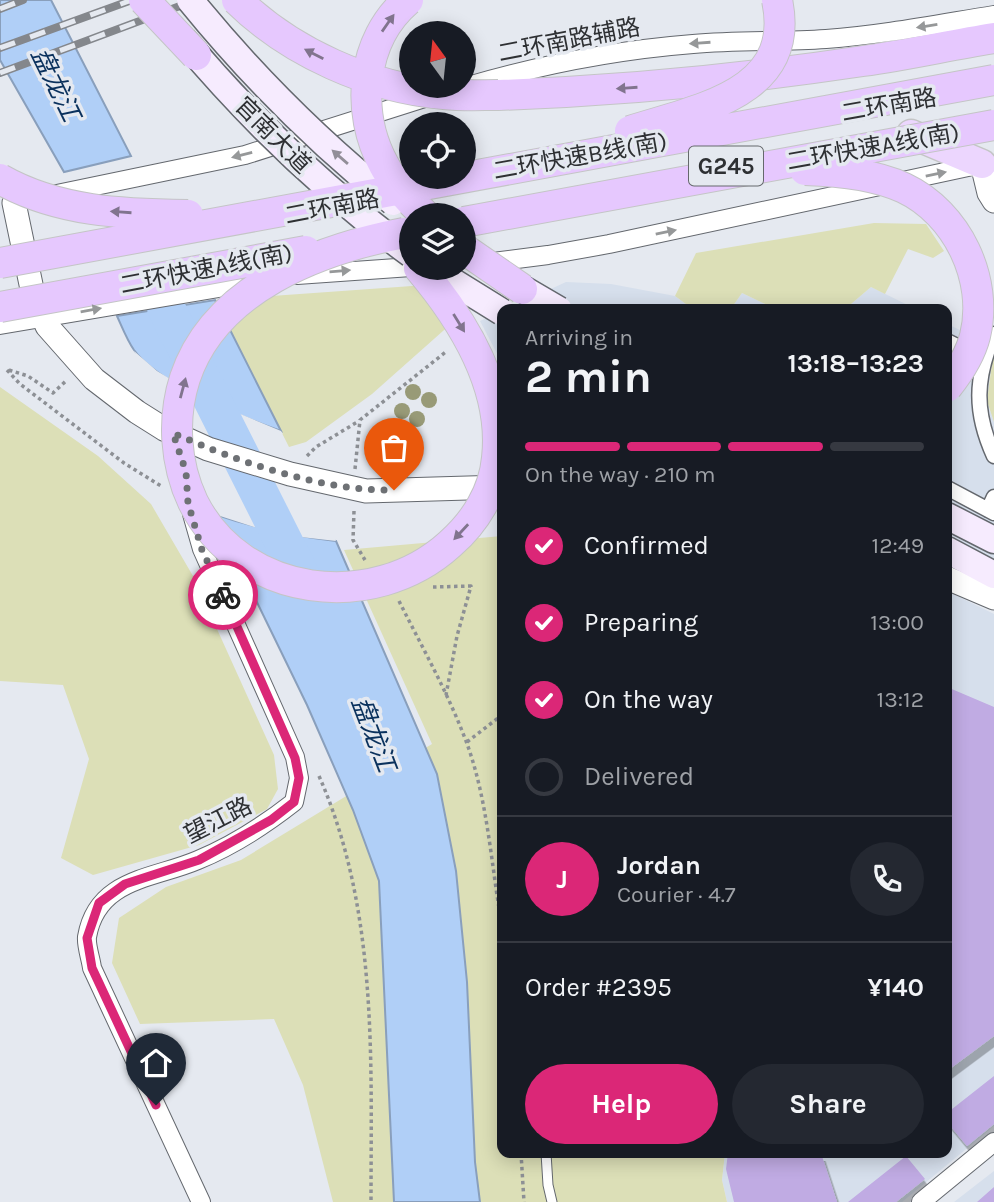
<!DOCTYPE html>
<html lang="en">
<head>
<meta charset="utf-8">
<style>
	body { margin:0; font-family:Karla,"Noto Sans SC",sans-serif; background:#242831; color:#f1f3f6; height:100vh; display:flex; flex-direction:column; font-size:26px; white-space:nowrap }
	* { box-sizing:border-box; margin:0 }
	p { font-size:23px; color:#9ea1a6 }
	.icon { flex:none; width:38px; height:38px; fill:none; stroke:currentColor; stroke-width:2; stroke-linecap:round; stroke-linejoin:round }
	.map { position:relative; flex:1; overflow:hidden }
	.side { position:absolute; left:497px; top:304px; width:455px; height:854px; display:flex; flex-direction:column; background:#171b24; border-radius:14px; box-shadow:0 4px 18px #0003 }
	.side>* { flex:none }
	.needle { width:46px; rotate:345deg }
	.fabs { position:absolute; left:399px; top:21px; display:grid; gap:14px }
	.fabs a { display:grid; place-items:center; width:77px; height:77px; border-radius:50%; background:#171b24; box-shadow:0 4px 18px #0003; font-size:35px }
	.pin { position:absolute; display:grid; place-items:center; width:60px; height:60px; color:#fff; margin:-72px -30px; border-radius:50% 50% 50% 0; rotate:-45deg; box-shadow:0 0 7px #0007 }
	.pin .icon { rotate:45deg }
	.courier { position:absolute; display:grid; place-items:center; width:70px; height:70px; margin:-35px; border:5px solid #db2777; border-radius:50%; background:#fff; color:#222; box-shadow:0 2px 9px #0007 }
	.summary em { font-style:normal; font-weight:700 }
	.summary div { display:flex; flex-direction:column-reverse }
	.summary { display:flex; align-items:center; justify-content:space-between; height:119px; padding:0 28px }
	h1 { font-size:46px; font-weight:700; line-height:52px }
	.bar { display:grid; grid-template-columns:repeat(4,1fr); gap:10px 7px; align-content:center; height:84px; padding:0 28px }
	.bar i { height:9px; border-radius:5px; background:#363941 }
	.bar .active { background:#db2777 }
	.bar p { grid-column:span 4 }
	.line { display:flex; align-items:center; gap:18px; padding:0 28px; border-top:2px solid #363941 }
	.line div { flex:1 }
	.round { display:grid; place-items:center; flex:none; width:74px; height:74px; border-radius:37px; background:#242831 }
	ol { padding:0 28px; list-style:none }
	li { display:flex; align-items:center; gap:21px; height:77px }
	li p { margin-inline-start:auto }
	li .icon { padding:7px; border-radius:50%; background:#db2777; color:#fff; stroke-width:4 }
	li:last-child { color:#9ea1a6 }
	li i { width:38px; height:38px; border:4px solid #363941; border-radius:50% }
	.button { display:flex; gap:14px; margin-top:auto; padding:14px 28px }
	.button a { flex:1; height:80px; border-radius:42px; background:#db2777; color:#fff; font-size:28px; font-weight:700; line-height:80px; text-align:center }
	.button a+a { background:#242831; color:#f1f3f6 }
	.map>svg:first-child { display:block }
	.built { fill:#d6dfec }
	.green { fill:#dcdfb7 }
	.water { fill:#b0cff7; stroke:#899fbc; stroke-width:2 }
	.pier { fill:#e5e9f0 }
	.lines { fill:none; stroke-linecap:round; stroke-linejoin:round }
	.river { stroke:#b0cff7; stroke-width:38 }
	.building { fill:#c0abe3; filter:url(#shadow) }
	.service-casing { stroke:#64686e; stroke-width:11 }
	.pedestrian-casing { stroke:#64686e; stroke-width:17 }
	.minor-casing { stroke:#64686e; stroke-width:20 }
	.tertiary-casing { stroke:#64686e; stroke-width:25 }
	.secondary-casing { stroke:#64686e; stroke-width:29 }
	.primary-casing { stroke:#c4c5c6; stroke-width:31 }
	.trunk-casing { stroke:#c4c5c6; stroke-width:32 }
	.path { stroke:#8d9095; stroke-width:3.5; stroke-dasharray:3.5 3.5; stroke-linecap:butt }
	.service { stroke:#fff; stroke-width:9 }
	.pedestrian { stroke:#fff; stroke-width:14 }
	.minor { stroke:#fff; stroke-width:18 }
	.tertiary { stroke:#fff; stroke-width:23 }
	.secondary { stroke:#f6ebfe; stroke-width:26 }
	.primary { stroke:#ecd6fe; stroke-width:28 }
	.trunk { stroke:#e6c8fe; stroke-width:30 }
	.rail-casing { stroke:#84878c; stroke-width:8 }
	.rail { stroke:#e5e9f0; stroke-width:5; stroke-dasharray:16; stroke-linecap:butt }
	.secondary-bridge-casing { stroke:#64686e; stroke-width:29; stroke-linecap:butt }
	.trunk-bridge-casing { stroke:#c4c5c6; stroke-width:32; stroke-linecap:butt }
	.secondary-bridge { stroke:#f6ebfe; stroke-width:26 }
	.trunk-bridge { stroke:#e6c8fe; stroke-width:30 }
	.tree { fill:#989a77 }
	.oneway { fill:#81748e }
	.oneway2 { fill:#969899 }
	.oneway3 { fill:#928e98 }
	.done { stroke:#6e7175; stroke-width:7; stroke-dasharray:0 12.6 }
	.route { stroke:#db2777; stroke-width:9 }
	.labels { text-anchor:middle; stroke-width:7; stroke-linejoin:round; paint-order:stroke }
	.shield { fill:#e5e9f0; stroke:#65686c; stroke-width:2 }
	.shield-label { font-size:23px; font-weight:bold; fill:#2e3033 }
	.street-label { font-size:24px; fill:#2e3033; stroke:#e5e9f0 }
	.water-label { font-size:26px; font-style:italic; fill:#0a315d; stroke:#e5e9f0 }
</style>
</head>
<body>
<div class="map">
<svg width="994" height="1202" viewBox="0 0 994 1202">
	<defs>
		<filter id="shadow"><feDropShadow dx="4.5" dy="8" stdDeviation="0" flood-color="#0004"/></filter>
	</defs>
	<rect width="100%" height="100%" fill="#e5e9f0"/>
	<path class="built" d="M566 282 611 284 675 296 694 310H505Z
		M871 287 918 310H844Z
		M742 293 778 310H730Z
		M502 311V363L480 321Z
		M947 324 994 346 987 401 994 422V585L947 561Z
		M947 591 994 614V1126L902 1202H727L722 1180 725 1153H947Z
		M994 1171V1202H954Z"/>
	<path class="green" d="M874 223 926 224 944 251 933 258 908 249 885 294 871 287 844 310H778L742 293 730 310H694L675 296 696 253Z
		M412 286 469 287 470 307 372 394 306 442 289 447 215 300Z
		M994 348V422L987 401Z
		M0 387 98 456 151 504 193 576 274 755 278 789 267 809 199 845 93 875 61 858 89 759 63 685 0 681Z
		M502 536V1153H725L722 1180 727 1202H333L303 1085 274 1019 140 1024 112 963 119 918 166 887 241 860 432 744 344 550Z"/>
	<path class="water" d="M0 0H51L131 156 64 172 0 60Z
		M215 300 281 431C240 416 160 385 134 350 127 340 122 327 117 316Z
		M214 514C255 528 294 536 336 541L437 774 456 871 467 982 475 1162 480 1202H394L379 881 353 810 307 705Z"/>
	<path class="pier" d="M134 351 157 371 200 397 281 431 283 434 243 420 198 401 155 374 138 359Z
		M215 511 255 524 302 534 334 537 336 541 301 537 254 527 214 514Z"/>
	<g class="lines">
		<path class="river" d="M166 308 302 578"/>
	</g>
	<path class="building" d="M947 687 994 707V1036L947 1071Z
		M994 1076V1124L967 1146 947 1122V1113Z
		M728 1153H821L837 1202H734L726 1169Z
		M906 1156 925 1179 896 1202H848Z
		M994 1187V1202H977Z"/>
	<g class="lines">
		<g class="service-casing">
			<path id="service" d="M546 1153 548 1185 552 1202"/>
		</g>
		<g class="pedestrian-casing">
			<path id="pedestrian" d="M994 334C975 378 974 412 994 456
				M947 341 971 353
				M947 488 994 513
				M988 510 994 497"/>
		</g>
		<g class="minor-casing">
			<path id="minor" d="M468 86C540 65 617 50 693 44 737 40 781 42 826 39 882 35 938 24 994 15
				M52 195 245 155 431 96
				M485 263 548 255 609 244 982 164
				M297 275 411 267
				M0 325 259 281
				M192 514 202 549 295 757 299 778 294 802C266 824 232 846 198 860 154 879 97 878 87 937 86 946 91 959 92 968L201 1202
				M921 1202 994 1142"/>
		</g>
		<g class="tertiary-casing">
			<path id="tertiary" d="M982 164 989 193 994 201
				M14 203 33 294 47 326 94 379 137 412 164 429 208 449 290 474 366 491 502 487
				M947 578 994 598"/>
		</g>
		<g class="secondary-casing">
			<path id="secondary" d="M947 516 994 540
				M947 550 994 575"/>
		</g>
		<g class="primary-casing">
			<path id="primary" d="M911 134 982 164"/>
		</g>
		<g class="trunk-casing">
			<path id="trunk" d="M498 95C620 91 743 79 863 61 907 55 950 45 994 38"/>
		</g>
		<path class="path" d="M7 370 20 384 124 463 161 486
			M9 370 28 376 53 393 67 380
			M307 456 316 447 359 421
			M355 469 360 420 447 351
			M354 511 353 540 365 560
			M433 587 471 586 457 636 446 695
			M399 601C422 647 448 693 466 741 488 800 491 865 502 926
			M467 742 502 715
			M319 776C378 910 371 1059 371 1202
			M521 1153 524 1202"/>
		<use href="#service" class="service"/>
		<use href="#pedestrian" class="pedestrian"/>
		<use href="#minor" class="minor"/>
		<use href="#tertiary" class="tertiary"/>
		<use href="#secondary" class="secondary"/>
		<use href="#primary" class="primary"/>
		<use href="#trunk" class="trunk"/>
		<g class="rail-casing">
			<path id="rail" d="M0 9 23 0
				M0 48 132 0
				M0 73 196 0"/>
		</g>
		<use href="#rail" class="rail"/>
		<g class="secondary-bridge-casing">
			<path id="secondary-bridge" d="M190 0C251 75 318 142 393 202
				M183 39C251 120 326 192 411 254
				M431 268 502 312
				M506 279 559 310"/>
		</g>
		<g class="trunk-bridge-casing">
			<path id="trunk-bridge" d="M144 0 196 55
				M237 0C290 52 370 88 444 94 462 96 480 95 498 95
				M408 0C361 40 355 112 384 165 394 184 409 200 425 215
				M630 131C698 109 797 94 777 0
				M805 170C837 171 874 174 904 188 957 213 989 279 975 336 970 356 959 372 947 387
				M0 179C58 212 123 214 188 215
				M464 222 994 125
				M404 233C319 249 215 288 185 378 172 418 175 464 193 502 241 598 373 614 450 544 475 522 494 492 497 458 505 387 463 320 419 268
				M464 249 522 289
				M0 263 994 80
				M0 307 306 251"/>
		</g>
		<use href="#secondary-bridge" class="secondary-bridge"/>
		<use href="#trunk-bridge" class="trunk-bridge"/>
	</g>
	<g class="tree">
		<circle cx="413" cy="392" r="8"/>
		<circle cx="429" cy="400" r="8"/>
		<circle cx="402" cy="411" r="8"/>
		<circle cx="417" cy="419" r="8"/>
		<circle cx="391" cy="429" r="8"/>
		<circle cx="407" cy="437" r="8"/>
	</g>
	<defs><path id="oneway-solid" d="M-6-.8H1V-3.2L6.5 0L1 3.2V.8H-6Z" transform="scale(1.75)"/></defs>
	<g class="oneway">
		<use href="#oneway-solid" transform="translate(388 23) rotate(-55)"/>
		<use href="#oneway-solid" transform="translate(314 54) rotate(-153)"/>
		<use href="#oneway-solid" transform="translate(627 88) rotate(176)"/>
		<use href="#oneway-solid" transform="translate(121 212) rotate(-176)"/>
		<use href="#oneway-solid" transform="translate(459 323) rotate(58)"/>
		<use href="#oneway-solid" transform="translate(183 388) rotate(-75)"/>
		<use href="#oneway-solid" transform="translate(461 532) rotate(133)"/>
	</g>
	<g class="oneway2">
		<use href="#oneway-solid" transform="translate(927 26) rotate(171)"/>
		<use href="#oneway-solid" transform="translate(700 43) rotate(176)"/>
		<use href="#oneway-solid" transform="translate(242 155) rotate(166)"/>
		<use href="#oneway-solid" transform="translate(936 174) rotate(-12)"/>
		<use href="#oneway-solid" transform="translate(666 232) rotate(-12)"/>
		<use href="#oneway-solid" transform="translate(340 271) rotate(-5)"/>
		<use href="#oneway-solid" transform="translate(91 310) rotate(-10)"/>
	</g>
	<use class="oneway3" href="#oneway-solid" transform="translate(340 157) rotate(-139)"/>
	<g class="lines">
		<path class="done" d="M223 595 202 550 188 503 186 472 173 433C236 461 324 492 394 490"/>
		<path class="route" d="M156 1105 92 968 87 938 99 903 125 884 199 860 271 820 294 802 299 778 295 758 223 595"/>
	</g>
	<g class="labels">
		<rect class="shield" x="689" y="146.5" width="74" height="39" rx="5"/>
		<g class="shield-label">
			<text x="726" y="174">G245</text>
		</g>
		<g class="street-label">
			<text transform="translate(569 40) rotate(-11)" y="8">二环南路辅路</text>
			<text transform="translate(889 105) rotate(-10)" y="8">二环南路</text>
			<text transform="translate(273 135) rotate(45)" y="8">官南大道</text>
			<text transform="translate(873 147) rotate(-10)" y="8">二环快速A线(南)</text>
			<text transform="translate(580 156) rotate(-10)" y="8">二环快速B线(南)</text>
			<text transform="translate(332 207) rotate(-11)" y="8">二环南路</text>
			<text transform="translate(206 269) rotate(-11)" y="8">二环快速A线(南)</text>
			<text transform="translate(218 820) rotate(-27)" y="8">望江路</text>
		</g>
		<g class="water-label">
			<text transform="translate(56 84) rotate(64)" y="9">盘龙江</text>
			<text transform="translate(374 734) rotate(69)" y="9">盘龙江</text>
		</g>
	</g>
</svg>
<div class="fabs">
<a><svg class="needle" viewBox="-14 -14 28 28"><path d="M0-13l5 13h-10z" fill="#e53935"/><path d="M0 13l5-13h-10z" fill="#9ea1a6"/></svg></a>
<a><svg class="icon" aria-label="locate" viewBox="0 0 24 24"><circle cx="12" cy="12" r="6"/><path d="M12 2v4M12 18v4M2 12h4M18 12h4"/></svg></a>
<a><svg class="icon" aria-label="layers" viewBox="0 0 24 24"><path d="M12 4l9 5-9 5-9-5zM3 14l9 5 9-5"/></svg></a>
</div>
<div class="pin" style="left:394px;top:490px;background:#ea580c"><svg class="icon" aria-label="bag" viewBox="0 0 24 24"><path d="M5 8h14l-1 12H6zM9 8a3 3 0 0 1 6 0"/></svg></div>
<div class="pin" style="left:156px;top:1105px;background:#1f2937"><svg class="icon" aria-label="home" viewBox="0 0 24 24"><path d="M3 11l9-7 9 7M6 9v11h12V9"/></svg></div>
<div class="courier" style="left:223px;top:595px"><svg class="icon" aria-label="bike" viewBox="0 0 24 24"><circle cx="6" cy="16" r="4"/><circle cx="18" cy="16" r="4"/><path d="M6 16l4-8h5l3 8M10 8l3 8H6M13 5h3"/></svg></div>
<section class="side">
<div class="summary"><div><h1>2 min</h1><p>Arriving in</p></div><em>13:18–13:23</em></div>
<div class="bar"><i class="active"></i><i class="active"></i><i class="active"></i><i></i><p>On the way · 210 m</p></div>
<ol>
<li><svg class="icon" aria-label="check" viewBox="0 0 24 24"><path d="M5 12l5 5 9-10"/></svg>Confirmed<p>12:49</p></li>
<li><svg class="icon" aria-label="check" viewBox="0 0 24 24"><path d="M5 12l5 5 9-10"/></svg>Preparing<p>13:00</p></li>
<li><svg class="icon" aria-label="check" viewBox="0 0 24 24"><path d="M5 12l5 5 9-10"/></svg>On the way<p>13:12</p></li>
<li><i></i>Delivered</li>
</ol>
<div class="line" style="height:126px"><b class="round" style="background:#db2777;color:#fff">J</b><div><b>Jordan</b><p>Courier · 4.7</p></div><a class="round"><svg class="icon" aria-label="phone" viewBox="0 0 24 24"><path d="M5 4h4l2 5-3 2q2 4 5 5l2-3 5 2v4C11 20 4 13 5 4z"/></svg></a></div>
<div class="line" style="height:91px"><div>Order #2395</div><b>¥140</b></div>
<div class="button"><a>Help</a><a>Share</a></div>
</section>
</div>
</body>
</html>
